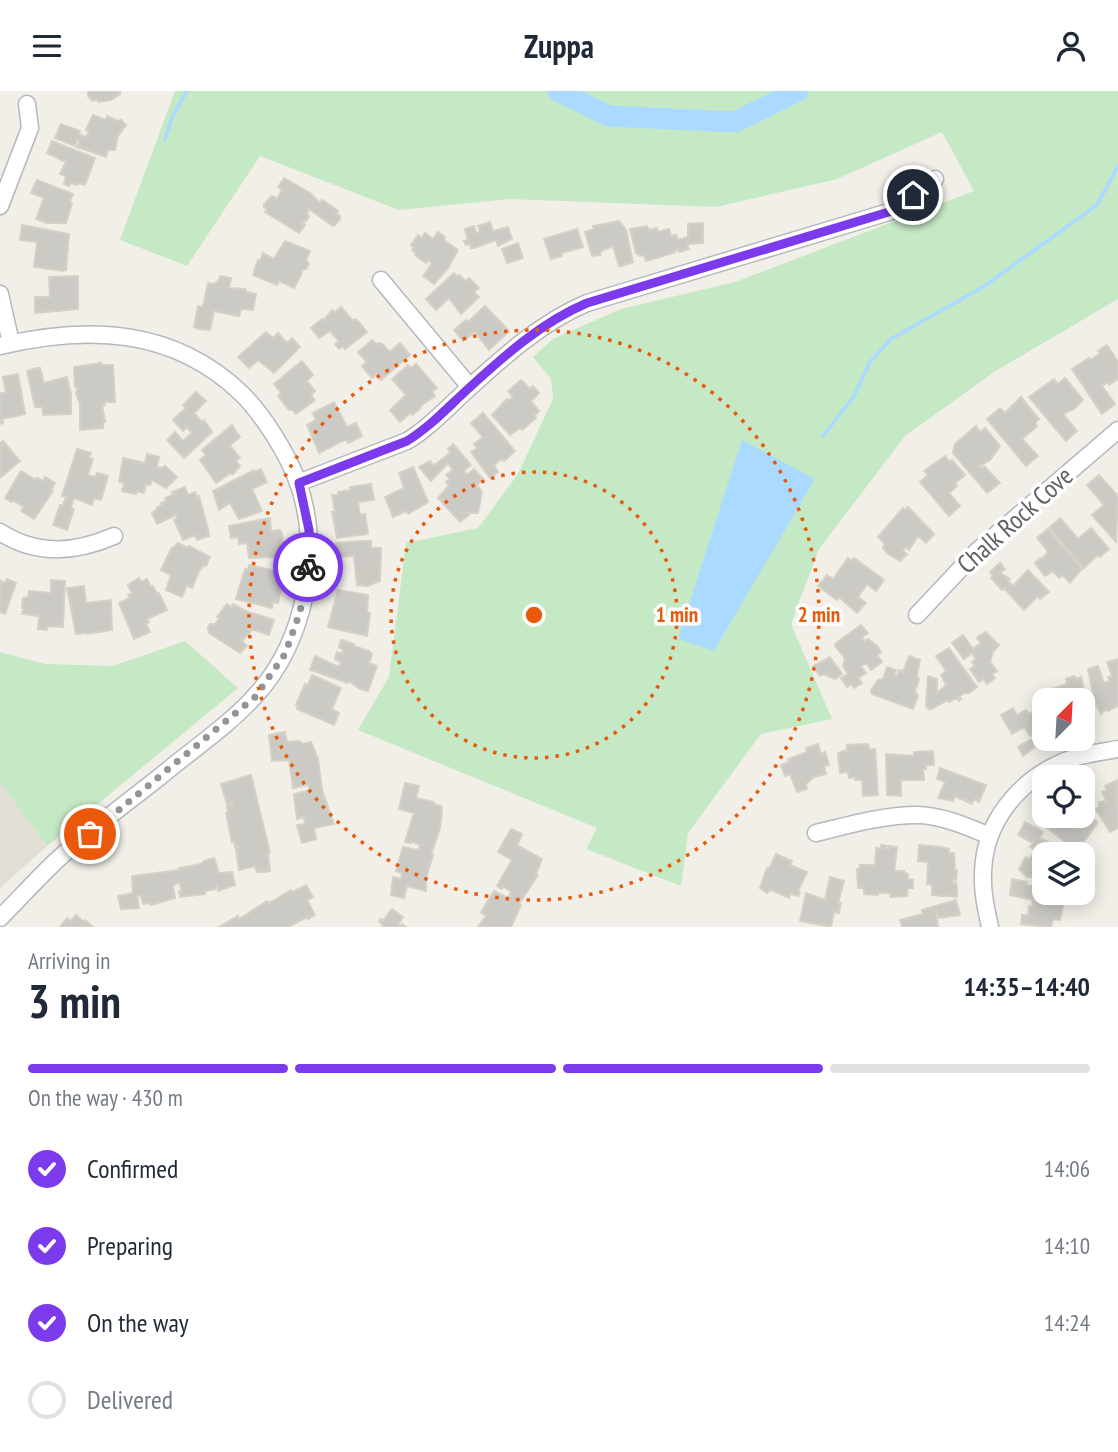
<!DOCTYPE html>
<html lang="en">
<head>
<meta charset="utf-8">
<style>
	body { margin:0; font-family:"PT Sans Narrow",sans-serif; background:#f2f2f3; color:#1f2937; height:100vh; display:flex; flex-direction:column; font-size:26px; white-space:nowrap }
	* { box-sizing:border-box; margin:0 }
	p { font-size:23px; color:#747a83 }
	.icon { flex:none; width:38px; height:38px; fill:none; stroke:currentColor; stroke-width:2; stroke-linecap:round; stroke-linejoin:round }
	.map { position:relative; height:836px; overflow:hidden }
	.panel { display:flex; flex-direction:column; background:#fff; flex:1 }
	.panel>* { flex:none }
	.needle { width:46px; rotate:24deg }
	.buttons { position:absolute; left:1032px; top:597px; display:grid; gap:14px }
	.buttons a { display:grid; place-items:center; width:63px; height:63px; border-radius:14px; background:#fff; box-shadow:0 4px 18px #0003; font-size:35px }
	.pin { position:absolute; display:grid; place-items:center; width:60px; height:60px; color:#fff; margin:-30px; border:4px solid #fff; border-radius:50%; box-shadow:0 2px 7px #0007 }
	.courier { position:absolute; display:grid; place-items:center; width:70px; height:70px; margin:-35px; border:5px solid #7c3aed; border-radius:50%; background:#fff; color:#222; box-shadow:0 2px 9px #0007 }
	.overview em { font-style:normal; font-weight:600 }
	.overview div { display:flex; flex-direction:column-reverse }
	.overview { display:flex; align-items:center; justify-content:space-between; height:119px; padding:0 28px }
	h1 { font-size:46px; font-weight:600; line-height:52px }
	.bar { display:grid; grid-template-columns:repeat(4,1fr); gap:10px 7px; align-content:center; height:84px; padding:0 28px }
	.bar i { height:9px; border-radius:5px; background:#e0e1e3 }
	.bar .selected { background:#7c3aed }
	.bar p { grid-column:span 4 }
	ol { padding:0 28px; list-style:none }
	li { display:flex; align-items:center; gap:21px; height:77px }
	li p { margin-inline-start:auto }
	li .icon { padding:7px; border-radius:50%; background:#7c3aed; color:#fff; stroke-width:4 }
	li:last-child { color:#747a83 }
	li i { width:38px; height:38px; border:4px solid #e0e1e3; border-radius:50% }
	header { display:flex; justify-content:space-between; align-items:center; height:91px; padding:0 28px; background:#fff; font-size:32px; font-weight:600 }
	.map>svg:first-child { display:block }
	.education { fill:#e1ded6 }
	.green { fill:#c5e8c5 }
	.water { fill:#aadaff }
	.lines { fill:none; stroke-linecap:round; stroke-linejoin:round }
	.stream { stroke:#aadaff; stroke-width:3.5 }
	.river { stroke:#aadaff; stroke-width:21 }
	.building { fill:#cccac5; stroke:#d6d1c6; stroke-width:2 }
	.minor-casing { stroke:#b5b8bc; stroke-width:19 }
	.minor { stroke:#fff; stroke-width:16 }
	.done { stroke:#929495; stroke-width:7; stroke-dasharray:0 12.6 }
	.route { stroke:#7c3aed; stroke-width:9 }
	.ring { fill:none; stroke:#e8590c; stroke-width:3.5; stroke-dasharray:3.5 7 }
	.labels { text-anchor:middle; stroke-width:7; stroke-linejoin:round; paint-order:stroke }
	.street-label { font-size:26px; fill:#5f6368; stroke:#fff }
	.centre { fill:#e8590c; stroke:#fff; stroke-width:3.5 }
	.ring-label { font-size:21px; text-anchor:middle; font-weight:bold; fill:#e8590c; stroke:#fff; stroke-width:7; stroke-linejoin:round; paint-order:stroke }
</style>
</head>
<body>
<header><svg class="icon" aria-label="menu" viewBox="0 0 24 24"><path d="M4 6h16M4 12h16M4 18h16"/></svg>Zuppa<svg class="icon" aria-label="person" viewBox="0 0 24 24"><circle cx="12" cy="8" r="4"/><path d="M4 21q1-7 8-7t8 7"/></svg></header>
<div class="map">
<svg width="1118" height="836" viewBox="0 0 1118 836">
	<rect width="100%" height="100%" fill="#f1efe8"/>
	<path class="education" d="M0 691 47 755 0 797Z"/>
	<path class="green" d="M175 0H1118V208L994 281 905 345 819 458 791 533 832 628 761 643 688 742 681 795 586 758 597 737 358 639 389 586 406 452 478 437 518 383 553 308 551 288 533 266 553 248 621 218 735 191 974 100 942 41 837 88 716 116 511 108 399 119 260 65 187 175 120 149Z
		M185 550 238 597 47 755 0 691V561L45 573 113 575Z"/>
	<path class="water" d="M742 349 815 388 714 560 678 548Z"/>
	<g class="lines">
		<path class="stream" d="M165 49 172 26 187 0
			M823 345 854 305 870 271 891 248 983 196 1097 114 1118 75"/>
		<path class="river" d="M558 0 609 25 735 31 798 0"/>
	</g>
	<path class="building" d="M88 0H120V3L111 9 98 11 97 8 93 10 88 5Z
		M93 24 106 29 107 25 118 30 121 29 126 34 118 45 115 59H108L106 66 77 56 80 50 77 49 75 55 55 47 61 33 80 40 79 43 86 46 89 40 86 39Z
		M52 50 95 67 85 94 78 92 77 94 71 92 69 95 64 93 66 85 60 83 66 71 47 62Z
		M284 87 310 102 320 112 322 109 338 120 336 122 340 125V128L335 134 333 135 309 118 307 122 309 126 305 131 301 132 305 134 299 142 265 121 267 118 264 116V113L272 105 277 108 282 99 278 96Z
		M37 89 73 103 70 110 72 113 66 132H47L36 128 44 107 31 102Z
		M619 130 626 139 633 171 622 175H619L613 155 601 160 600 164 592 165 585 141 594 138 593 135Z
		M490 131 493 140 508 136 512 148 498 155 496 149 474 157H471L470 153 466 154 464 150 468 149 465 138 474 135 476 142 480 141 478 135Z
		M703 132V152L687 153 689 158 679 161 678 158 673 162 646 170 644 164 640 165 636 162 630 138 647 135 649 139 657 137 658 141 669 138 671 145 676 144 678 149 688 146V133Z
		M22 134 69 143 66 179 63 180 34 176 37 151 20 149Z
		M577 138 583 156 562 162V165L551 168 544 148Z
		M438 141 445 146 444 149 458 159 448 177 434 193 423 185 432 172 428 169 426 172 415 164 416 162 412 159 414 156 411 154 418 144 422 147 425 142 433 148Z
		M285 150 310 160 306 169 309 173 306 178 302 179 301 184 294 197 279 190 277 194 253 184 258 169 260 170 263 162 274 168Z
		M518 152 523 167 507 172 502 158Z
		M454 182 457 186 459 184 465 190 469 187 479 197 474 201 479 206 461 223 449 207 436 219 426 208Z
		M78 185V218L35 222V206H50L49 186Z
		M220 185 231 187 229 197 245 198 247 201 256 203 253 219 241 218 239 225 214 220 210 239 198 238 194 236 198 215 203 216 208 192 214 193 219 189Z
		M485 215 509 240 489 259 475 241 463 250 454 239 466 229 468 231Z
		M341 216 353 230 355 228 359 231 367 241 345 258 343 255 339 258 335 253 339 250 330 240 319 247 311 237 322 228 323 230 332 219 335 221Z
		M266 241 273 247 278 242 287 252 292 247 300 256 274 282 258 269 249 277 238 266Z
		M372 249 376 253 381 252 390 261 400 252 410 264 381 289 376 283 372 287 362 275 367 271 358 261Z
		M1107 254 1118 271V288L1109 294 1108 291 1102 295 1115 313 1102 323 1072 278 1089 267 1090 269 1100 263 1098 260Z
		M302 270 313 284 307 290 315 300 311 304 315 309 296 323 292 319H289L278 305 281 302 274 293Z
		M101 272V274H113L115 311H105V314H102L105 331H103V337L80 339V313L76 303 78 295 75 296 74 276Z
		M416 273 437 297 432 301 435 305 422 314 419 319 412 324 410 322 400 331 390 319 406 304 392 288 408 274 411 277Z
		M37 277H40L44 292 67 286 71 303V323L43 324 42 316H35L27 280Z
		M18 283 25 323 2 328 3 332 0 333V302H6L3 286Z
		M1065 287 1083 309 1074 318 1063 323 1077 340 1066 350 1029 306 1054 288 1058 293Z
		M521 289 530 298 533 295 539 302 531 310 539 320 534 325 536 327 522 339 520 337 510 344 492 324 506 309 514 307 508 300Z
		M196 301 206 310 194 322 202 331 204 329 212 341 184 367 167 349 175 341 183 350 192 342 187 336 183 340 173 329 186 317 183 314Z
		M1021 306 1039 328 1035 332 1037 335 1035 337 1022 348 1038 365 1026 375 987 328 1000 317 1005 322Z
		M334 311 347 336 356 332 362 345 348 352 347 349 342 350 319 362 307 334 316 329 313 322Z
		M483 322 515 360 504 370 502 368 494 374 498 381 490 387 471 361 477 357 474 353 483 346 471 332Z
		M232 334 240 346 230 354 240 367 236 370 240 375 233 383H229L216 392 200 369 206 364 202 359Z
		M976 335 980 341 985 337 1000 355 990 369 979 375 982 378 984 375 1000 392 987 402 953 362 955 353Z
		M3 350 20 370 0 387V352Z
		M453 353 471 374 464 380 467 384 474 378 483 388 477 394 482 401 478 422H467L469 424 460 431 438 407 449 394 446 391 450 388 446 384 453 379 450 375 448 372 431 390 419 376 430 370 433 374 436 373 451 361 448 358Z
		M77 358 91 362 89 367 93 368 88 384 95 386 97 382 108 385 101 409 94 407 92 414 74 407 71 417 74 418 67 439 53 434 60 414H63L66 406 62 405Z
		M147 363 159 366 157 376 162 377 165 375 177 386 166 397 152 389 150 394 146 393 144 402 137 400 136 403 122 400 124 392 119 391 123 367 145 372Z
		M945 365 950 371 952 369 965 384 955 392 957 395 949 402 960 415 949 425 920 391 928 384 924 380Z
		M413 376 428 411 408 423 406 420 393 426 385 406 404 397 399 382Z
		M261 378 267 391 252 398 262 420 239 428 230 412 219 419 213 400 254 379 255 381Z
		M21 380 34 388 38 387 43 390 45 386 55 392 51 399 53 400 34 428 21 420 24 416 14 410 11 411 5 407Z
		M1099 384 1118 405 1116 451 1092 424 1104 414 1087 394Z
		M371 393 374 409 358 411 360 424 365 423 368 443 337 447 332 421H335L332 404H338V401L351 399 350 396Z
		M185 396 188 404 195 401 197 406 199 405 208 438 209 445 197 449 195 444 183 449 174 429 177 428 176 424 157 433 152 422 157 418V416L162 414 161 412 166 410 165 407 173 404 172 401Z
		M908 416 934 443 926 452 918 445 909 459 906 456 903 460 907 463 900 470 887 462 883 457 885 453 878 446 903 417 905 419Z
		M270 427 271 440 280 439 282 442 284 460 279 461V466L249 467 247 452 239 453 238 446 231 447 229 435Z
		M1060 427 1078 448 1091 437 1109 458 1100 466 1098 464 1084 477 1049 437Z
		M1048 438 1082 478 1070 492 1063 484 1059 487 1053 480 1045 485 1035 472 1040 467 1042 468 1047 462V459L1037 447Z
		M360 450H371V457H381L380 490 368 495 357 494 354 465 336 466V452Z
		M178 452 188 457 189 455 210 466 206 475 204 474 199 480 192 497 187 494 182 506 166 499 171 484 161 479 171 458Z
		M848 467 852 470 854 467 884 489 876 500 867 493 858 506 866 512 857 522 839 506 837 509 818 495 827 484 833 488Z
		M1000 472 1005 478 1000 482 1010 488 1008 490 1013 495 1028 479 1049 501 1040 508 1038 505 1024 519 1004 497 1002 499 991 487 993 485 990 481Z
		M249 474 281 481 278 492 282 493 278 512 273 511 272 517 236 508 245 478 248 479Z
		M139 487 141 491 147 488 151 496 153 495 157 503 159 502 167 519 147 528 149 531 146 533 150 541 134 548 119 512 130 507 128 504 132 503 128 494Z
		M7 488 16 492 5 523 0 521V489L4 492Z
		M51 489 65 490 63 536 47 535V539L38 538 39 525 22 523 24 517H22L23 507 28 506 29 500 51 502Z
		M84 495 86 512 111 509 112 539 87 543 86 540 85 542 76 543 67 497Z
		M338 499 368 504 367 521 370 522 367 545 328 536Z
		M227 513 231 516 233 513 252 523V522L274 529 269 544 248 537 251 540 242 550 247 555 240 562 209 542 208 537 210 533H215L219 528 217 526Z
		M861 534 868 542 862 546 865 550 868 548 877 555 881 561 877 564 882 571 871 579 866 572 861 575 866 582 858 587 862 592 854 597 851 593 847 596 841 587 848 583 843 575 845 567 835 555 836 552Z
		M986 541 999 554 993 561 990 571 997 580 992 583 995 587 987 593 983 588 979 591 970 578 975 575 972 571 976 568 972 562 964 568 952 552 963 544 973 558 981 552 977 547 979 545Z
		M341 549 354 553V555L369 560 372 563 369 572 377 575 368 600 360 598 349 590 348 592 310 579 315 565 339 576 341 571 336 569 335 567 337 561 342 563 343 559 339 556Z
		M949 557 977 596 969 602H964L959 606 961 608 959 610 957 607 949 611 948 609 930 619 926 615 928 585 937 588V602L946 594 941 584 946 580 936 565Z
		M909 565 920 569 917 584 919 589 915 600 918 605 913 618 872 603 871 599 878 589 883 588 887 576 896 579 894 583 897 585 899 579 903 581Z
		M830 566 842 583 835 588 823 583 820 585 813 575Z
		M1118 568V615L1108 620 1106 618 1101 623 1095 612 1088 578 1098 575 1104 592 1110 590 1108 586 1112 585 1107 571Z
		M312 584 341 597 332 618 339 622 334 634 297 618 298 615 296 614 305 593 308 594Z
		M1074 585 1077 588 1081 586 1088 614 1083 617V609H1047L1044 601 1067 593 1066 588Z
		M1041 616 1045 622V648H1055L1039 656 1037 654 1023 665 1018 656 1034 647 1032 644 1030 645 1024 636 1012 643 1001 624 1013 617 1017 624 1026 619 1029 623Z
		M285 641 287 651 299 650 303 653 311 651 318 668 322 699 334 733 314 737 316 748 302 752 297 734 305 733 304 726 297 728 294 703 307 700 310 698 308 694 293 697 289 669 272 670 269 644Z
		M818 653 821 663 825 661 829 674 824 675 826 683 814 686 806 693 807 698 797 701 790 683 785 685 781 674 789 671 788 668 807 661 806 657Z
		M868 653 870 659 875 658 878 704 863 705 862 689H855V686L849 687 848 681 840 682 838 662 847 659V654Z
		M933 660 934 674H926V678H923L924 689H901V705L887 704 886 663 914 665V661Z
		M940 677 986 694 979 711 974 708 972 713 965 710 966 707 963 709 955 705 953 710 938 707 945 691 937 688Z
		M251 684 270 762 268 763 270 780 264 781H257L255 775 239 779 236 758 242 756H235L234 750 232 751 226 722H228L227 715 233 714 232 712 227 713 221 693Z
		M1117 689 1118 737 1110 741 1096 718 1099 716V711L1106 710 1102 701 1107 699 1105 695Z
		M405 692 419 695 416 707 434 711V713L441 715 442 719 440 737 431 764H433L426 787V800L407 795 404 807 391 804 393 786 401 788 402 782 396 780 403 756 416 759 419 758 420 754 411 750V752L405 751 414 722 399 718Z
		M1045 719V724H1055L1063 731 1066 728 1061 724H1083V720L1097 731 1096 734 1077 760 1037 729Z
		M1025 731 1043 741 1040 747 1070 762 1045 763V790L1036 786H1027L1019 778 1026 766 1029 768 1036 759 1030 756 1033 752 1018 744Z
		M511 738 522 743 517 754 542 768 536 783 538 784 519 813 521 814 511 836H478L486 825 481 821 494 800 508 807 511 801 503 795 502 798 497 795 512 769 498 761Z
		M881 754 887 755 886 758H889V755L897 756 894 782 896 780H904V782L908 783 907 788 913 789V797H908L907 805 890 806V802H878V804L864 803V797H858L857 778H860V774H875L876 757 881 758Z
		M919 754 941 756 949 758V762H954L955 779H957L956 789 953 788V792H956L957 796V806L932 804V794L927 793 928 771 918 770Z
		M776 763 792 770 790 774 807 781 798 800 800 801 798 805 791 803 789 807 771 799 767 802 760 797 767 777 769 778Z
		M214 767 219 782 232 781 235 794 218 800 217 794 215 798 205 800V803L180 806 179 800H182L179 791 173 795 175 807 151 814 150 812 143 813 141 804 137 805 139 817 121 818 118 805 133 802 132 785 179 779V777L201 773 204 770Z
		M830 786 844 790 838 812H841L839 822 834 821 831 836 800 830 806 802 825 809Z
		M1012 788 1027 791 1026 794 1042 797 1045 802 1062 803 1061 809H1064L1060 829 1053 828 1051 836 1021 833 1022 824H1028L1029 815 1032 816 1033 809 1010 804Z
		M306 794 313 806 307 809 315 824 308 828 307 826 288 836H219L238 825 239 828 244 825 267 810 269 812 273 810 291 799 293 801Z
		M956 809 960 824 939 827 936 820 938 836H902L900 829 923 823 922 819Z
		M392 818 403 826 398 834 400 835 402 833 406 836H382L383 834 379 830 381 828 383 830Z
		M76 824 84 831 85 829 93 836H60L67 827 71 830Z"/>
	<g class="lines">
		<g class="minor-casing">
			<path id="minor" d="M0 115 30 37 27 13
				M381 189 470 296
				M0 203 11 252
				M0 255C88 234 174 237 242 303 263 324 288 363 298 392 323 460 305 552 255 605 228 635 193 658 162 684 127 712 89 739 56 770 37 788 19 808 0 827
				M298 392 407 350C430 336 448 316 469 297 504 265 542 231 587 212L892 120 935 88
				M0 441C37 465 75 462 114 445
				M917 524 977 460 1118 339
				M816 742C849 734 883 724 917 724 941 724 968 736 990 745
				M990 836C986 818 982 800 983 782 984 731 1019 689 1065 670 1081 663 1101 661 1118 658"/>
		</g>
		<use href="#minor" class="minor"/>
	</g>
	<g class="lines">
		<path class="done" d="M90 743 255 606 285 563 300 521 308 476"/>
		<path class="route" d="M308 476 309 439 299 392 407 350C430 336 448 316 469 297 504 265 542 231 587 212L892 120 913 104"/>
	</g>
	<g class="ring">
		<circle cx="534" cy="524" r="143"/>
		<circle cx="534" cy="524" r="285"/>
	</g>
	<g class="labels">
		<g class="street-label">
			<text transform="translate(1015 429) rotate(-42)" y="9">Chalk Rock Cove</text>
		</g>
	</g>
	<circle cx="534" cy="524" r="10" class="centre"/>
	<g class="ring-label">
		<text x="677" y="531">1 min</text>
		<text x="819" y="531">2 min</text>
	</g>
</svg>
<div class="buttons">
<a><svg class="needle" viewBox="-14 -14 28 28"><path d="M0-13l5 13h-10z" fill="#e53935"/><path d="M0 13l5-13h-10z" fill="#747a83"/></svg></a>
<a><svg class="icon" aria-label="locate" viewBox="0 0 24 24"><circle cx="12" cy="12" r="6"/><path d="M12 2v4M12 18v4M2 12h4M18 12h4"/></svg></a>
<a><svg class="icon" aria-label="layers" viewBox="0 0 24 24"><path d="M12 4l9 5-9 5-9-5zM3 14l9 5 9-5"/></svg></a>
</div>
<div class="pin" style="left:90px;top:743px;background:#ea580c"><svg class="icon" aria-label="bag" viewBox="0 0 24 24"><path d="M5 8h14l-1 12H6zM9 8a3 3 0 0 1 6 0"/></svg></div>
<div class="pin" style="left:913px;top:104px;background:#1f2937"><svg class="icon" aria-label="home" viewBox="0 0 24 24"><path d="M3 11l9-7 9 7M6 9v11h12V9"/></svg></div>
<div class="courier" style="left:308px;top:476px"><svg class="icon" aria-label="bike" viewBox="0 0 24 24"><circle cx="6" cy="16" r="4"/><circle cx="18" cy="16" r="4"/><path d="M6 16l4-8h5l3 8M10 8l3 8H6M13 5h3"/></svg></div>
</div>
<section class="panel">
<div class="overview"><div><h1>3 min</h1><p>Arriving in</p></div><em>14:35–14:40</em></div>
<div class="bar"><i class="selected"></i><i class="selected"></i><i class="selected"></i><i></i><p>On the way · 430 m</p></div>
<ol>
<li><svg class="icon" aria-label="check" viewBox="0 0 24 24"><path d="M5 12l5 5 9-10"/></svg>Confirmed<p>14:06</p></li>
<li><svg class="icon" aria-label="check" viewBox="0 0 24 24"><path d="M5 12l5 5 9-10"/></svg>Preparing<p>14:10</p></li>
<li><svg class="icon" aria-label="check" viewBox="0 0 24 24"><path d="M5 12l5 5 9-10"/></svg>On the way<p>14:24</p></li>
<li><i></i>Delivered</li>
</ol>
</section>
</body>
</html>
